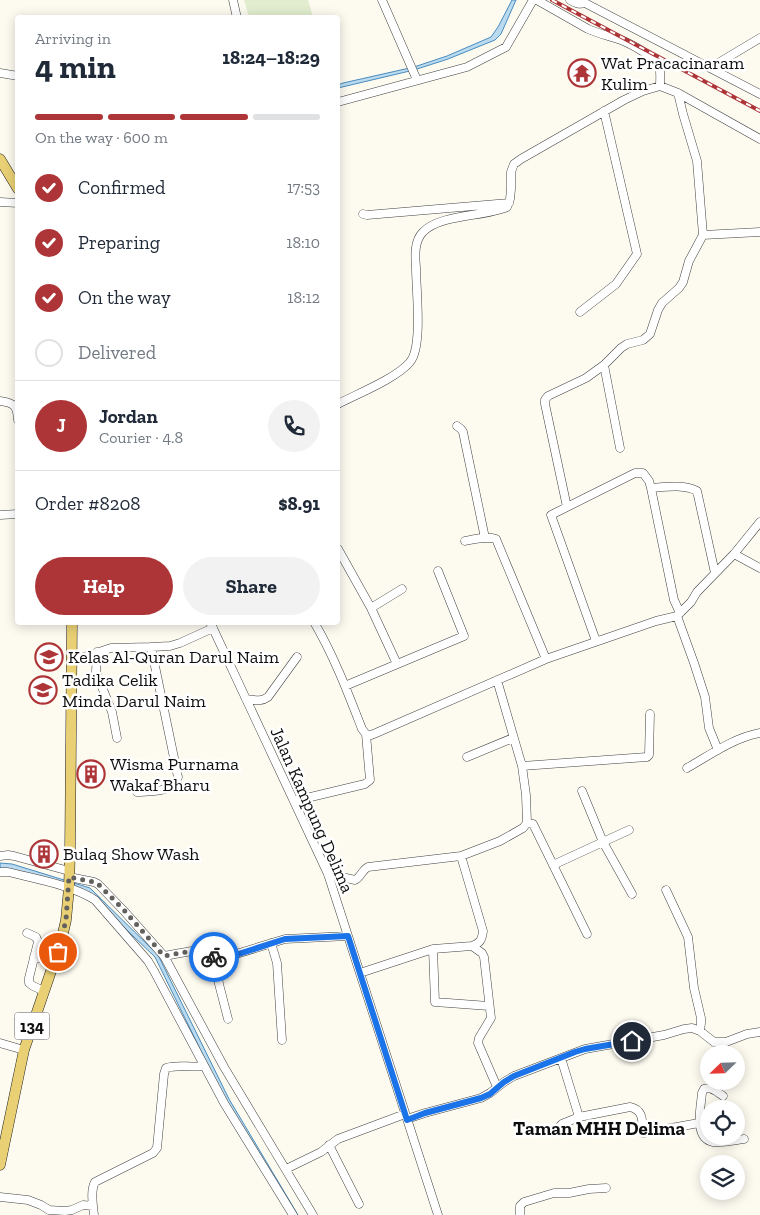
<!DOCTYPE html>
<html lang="en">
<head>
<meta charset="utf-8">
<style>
	body { margin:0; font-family:"Zilla Slab",serif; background:#f2f2f3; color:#1f2937; height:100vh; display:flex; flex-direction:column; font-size:19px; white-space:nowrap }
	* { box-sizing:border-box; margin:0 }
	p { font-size:16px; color:#747a83 }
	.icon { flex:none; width:28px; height:28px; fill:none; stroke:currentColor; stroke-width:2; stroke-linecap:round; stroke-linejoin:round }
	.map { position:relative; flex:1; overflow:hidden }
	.drawer { position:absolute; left:15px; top:15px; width:325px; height:610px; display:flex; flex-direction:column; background:#fff; border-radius:5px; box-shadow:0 2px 12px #0003 }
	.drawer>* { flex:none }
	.needle { width:32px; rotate:247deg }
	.buttons { position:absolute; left:700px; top:1045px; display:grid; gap:10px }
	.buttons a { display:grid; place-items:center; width:45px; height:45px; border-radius:50%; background:#fff; box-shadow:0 2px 12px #0003; font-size:25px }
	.pin { position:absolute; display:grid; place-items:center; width:42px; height:42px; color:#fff; margin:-21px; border:2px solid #fff; border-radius:50%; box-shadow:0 1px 5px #0007 }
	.courier { position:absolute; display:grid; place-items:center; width:50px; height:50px; margin:-25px; border:4px solid #1a73e8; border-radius:50%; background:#fff; color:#222; box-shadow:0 1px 6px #0007 }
	.summary em { font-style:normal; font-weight:700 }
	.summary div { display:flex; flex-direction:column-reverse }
	.summary { display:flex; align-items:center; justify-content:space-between; height:85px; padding:0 20px }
	h1 { font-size:32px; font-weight:700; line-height:38px }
	.bar { display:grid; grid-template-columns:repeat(4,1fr); gap:8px 5px; align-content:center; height:60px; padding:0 20px }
	.bar i { height:6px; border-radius:4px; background:#e0e1e3 }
	.bar .on { background:#ae3537 }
	.bar p { grid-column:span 4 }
	.line { display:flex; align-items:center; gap:12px; padding:0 20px; border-top:1px solid #e0e1e3 }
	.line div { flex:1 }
	.round { display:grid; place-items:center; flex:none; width:52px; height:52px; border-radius:26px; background:#f2f2f3 }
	ol { padding:0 20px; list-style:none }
	li { display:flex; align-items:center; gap:15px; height:55px }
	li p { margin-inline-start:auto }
	li .icon { padding:5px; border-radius:50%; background:#ae3537; color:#fff; stroke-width:4 }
	li:last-child { color:#747a83 }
	li i { width:28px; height:28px; border:2px solid #e0e1e3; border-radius:50% }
	.action { display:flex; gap:10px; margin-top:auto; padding:10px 20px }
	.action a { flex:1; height:58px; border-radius:30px; background:#ae3537; color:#fff; font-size:20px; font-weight:700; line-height:58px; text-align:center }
	.action a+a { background:#f2f2f3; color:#1f2937 }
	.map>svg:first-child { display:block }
	.pitch { fill:#e1edce }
	.water { fill:#badaef; stroke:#498cbe }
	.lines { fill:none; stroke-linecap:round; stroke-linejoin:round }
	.minor-casing { stroke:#414141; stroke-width:9 }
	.major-casing { stroke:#1f1f1f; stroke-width:11 }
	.minor { stroke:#fff; stroke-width:8 }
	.major { stroke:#e9d074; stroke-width:10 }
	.rail-casing { stroke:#ae3537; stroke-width:4 }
	.rail { stroke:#fff; stroke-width:2; stroke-dasharray:5.5; stroke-linecap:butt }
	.done { stroke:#62615d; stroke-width:5; stroke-dasharray:0 9 }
	.route { stroke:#1a73e8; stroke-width:6 }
	.labels { text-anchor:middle; stroke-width:5; stroke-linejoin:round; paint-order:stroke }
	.shield { fill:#fff; stroke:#565656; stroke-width:1 }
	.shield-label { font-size:16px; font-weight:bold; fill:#0e0e0e }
	.poi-label { font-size:18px; fill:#0e0e0e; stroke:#fff; text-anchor:start }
	.street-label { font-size:18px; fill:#0e0e0e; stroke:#fff }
	.neighbourhood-label { font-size:19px; font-weight:bold; fill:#0e0e0e; stroke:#fff }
</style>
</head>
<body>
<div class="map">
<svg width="760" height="1215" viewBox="0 0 760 1215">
	<rect width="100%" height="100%" fill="#fdfbf0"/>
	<path class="pitch" d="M244 0H308L313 17H249Z"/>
	<path class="water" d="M512 0H516L501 34 495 40 448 59 414 70 338 88V85L343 83 414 67 447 56 491 37 498 27Z
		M0 863 12 864 90 888 158 955 229 1099 298 1215H294L226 1102 155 957 89 894 0 869Z"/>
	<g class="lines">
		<g class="minor-casing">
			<path id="minor" d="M233 0 237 18
				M382 0 417 80
				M537 0 588 29C599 34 610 36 621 40 631 44 655 57 659 66 661 72 660 80 660 86
				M570 0C575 3 579 5 585 3
				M584 0 585 3 760 94
				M710 68 760 38
				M0 73 18 76
				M338 102 467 67 506 47 533 0
				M0 202 18 203
				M363 214 367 215 509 203
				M703 235 760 232
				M580 312 616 284 637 254 604 111
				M604 365 620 448
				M0 401C15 403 17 406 18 420
				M338 404C357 394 397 378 410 362 423 347 416 289 416 268 415 256 414 241 423 232 440 214 484 217 507 207L510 199 511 189V172L514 164 521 159 624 100 643 91 660 86 678 93 760 139
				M457 426 461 429 463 432 485 538
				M567 507 545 404V400L548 396 586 378 604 365 621 348 627 344 643 340 650 334 658 310 662 303 679 288 683 282 689 261 703 235 697 161 683 114 678 93
				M0 515 18 514
				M465 541C475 539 487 536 496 539L546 659
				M338 549 371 608 397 664
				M734 554 760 568
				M371 608 402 589
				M680 613 674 600 651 488C665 487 684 484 697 491L715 573
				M677 616 694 663 705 697 709 728 718 750
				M210 622 328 874 438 1215
				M596 641 551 515 635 473H643L649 481 651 488
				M97 652 96 672 112 712 117 738
				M72 661 111 648 151 647 170 646 180 643 213 628
				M345 686 464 636 438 571
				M246 699C255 700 261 702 268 697L297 657
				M366 734 371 735 376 733 546 659 656 621 677 616 691 602 697 592 734 554 760 522
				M467 757 513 738
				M522 766 647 757 649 755 650 714
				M687 768C710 755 733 738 760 733
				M582 791 603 842 632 894
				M137 792C152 791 173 793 178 777L151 647
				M294 801 365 784 370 780 366 734 362 729C348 693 334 656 314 622
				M527 823 533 824 587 934
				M0 856 8 855 14 856 69 871
				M461 856 483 931C482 940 480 943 472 946
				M553 865 629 830
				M0 872H8C35 879 72 885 95 900L148 961 154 971 224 1103 293 1215
				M328 874 355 880C361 877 362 870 368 867L461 856 500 841 523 828 527 823 526 795 522 766 497 680
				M69 877 94 882 98 884 124 911 164 956 224 1067 313 1215
				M666 890 688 937 694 988 701 1018V1023L700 1031
				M27 933 36 937 38 942 29 978V983L33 986 44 991
				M271 943 277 963 282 1040
				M433 949 435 1002 489 1006
				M164 956 203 949H207L214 957 220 959 285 939 348 936
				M34 957 54 962
				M216 958 219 984 228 1019
				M360 973 433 949 472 946 482 953 484 957 491 1018 479 1038 478 1043 497 1087
				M0 1043 24 1050
				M561 1058 579 1117 630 1107C644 1110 642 1121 643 1133L699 1123
				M723 1096C717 1092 711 1086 704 1089L702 1093C701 1107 693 1138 713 1142 721 1143 736 1140 744 1139
				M407 1119 425 1113 481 1098 490 1093 504 1082 514 1076 585 1049 664 1035 684 1029 692 1028 700 1031 714 1042H726L747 1034 760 1032
				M558 1128 562 1124 579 1117
				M329 1145 359 1204
				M286 1169 321 1152 338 1139 405 1114
				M0 1197 28 1200 41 1205 49 1210 65 1211 72 1210 83 1205 93 1206
				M94 1215C93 1205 90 1191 95 1182L153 1153 157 1148 164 1074 166 1068C178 1064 191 1068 203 1066
				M520 1215V1206L524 1202 554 1193H569L589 1189 606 1188"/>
		</g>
		<g class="major-casing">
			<path id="major" d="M0 159 18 189
				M0 1165 24 1050 61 942 66 920 69 888 70 852 72 622"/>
		</g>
		<use href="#minor" class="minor"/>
		<use href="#major" class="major"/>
		<g class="rail-casing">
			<path id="rail" d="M552 0 760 111"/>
		</g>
		<use href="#rail" class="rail"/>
	</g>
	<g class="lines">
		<path class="done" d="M58 952 66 920 69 877 94 882 98 884 124 910 164 956 203 949H207L214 957"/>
		<path class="route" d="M214 957 217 959H223L285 939 348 936 407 1120 425 1113 481 1098 490 1094 504 1082 514 1076 575 1052 585 1049 632 1041"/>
	</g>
	<defs>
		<g id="temple-ring" transform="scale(1.4375)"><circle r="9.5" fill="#fff" stroke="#ae3537" stroke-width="1.5"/><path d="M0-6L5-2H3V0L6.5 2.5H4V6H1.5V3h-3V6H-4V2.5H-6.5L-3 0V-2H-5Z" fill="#ae3537"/></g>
		<g id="school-ring" transform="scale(1.4375)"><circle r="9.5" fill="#fff" stroke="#ae3537" stroke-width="1.5"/><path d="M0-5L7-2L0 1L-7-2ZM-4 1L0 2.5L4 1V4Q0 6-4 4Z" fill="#ae3537"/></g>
		<g id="building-ring" transform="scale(1.4375)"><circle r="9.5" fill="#fff" stroke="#ae3537" stroke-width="1.5"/><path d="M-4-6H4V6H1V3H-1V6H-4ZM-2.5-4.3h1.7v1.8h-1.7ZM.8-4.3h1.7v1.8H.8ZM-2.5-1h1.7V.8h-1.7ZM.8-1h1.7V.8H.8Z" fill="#ae3537"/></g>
	</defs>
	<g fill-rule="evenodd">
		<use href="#temple-ring" x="582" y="73"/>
		<use href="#school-ring" x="49" y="657"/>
		<use href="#school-ring" x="43" y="690"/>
		<use href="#building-ring" x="91" y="774"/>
		<use href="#building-ring" x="44" y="854"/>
	</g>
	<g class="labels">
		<rect class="shield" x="14.5" y="1012.5" width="35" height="27" rx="4"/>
		<g class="shield-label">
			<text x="32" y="1032">134</text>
		</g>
		<g class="poi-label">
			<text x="601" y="69">Wat Pracacinaram<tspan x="601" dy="21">Kulim</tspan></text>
			<text x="68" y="663">Kelas Al-Quran Darul Naim</text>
			<text x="62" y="686">Tadika Celik<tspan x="62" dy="21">Minda Darul Naim</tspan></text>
			<text x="110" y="770">Wisma Purnama<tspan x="110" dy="21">Wakaf Bharu</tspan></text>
			<text x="63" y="860">Bulaq Show Wash</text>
		</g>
		<g class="street-label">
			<text transform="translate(312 810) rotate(66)" y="6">Jalan Kampung Delima</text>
		</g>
		<g class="neighbourhood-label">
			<text x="599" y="1135">Taman MHH Delima</text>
		</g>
	</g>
</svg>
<div class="buttons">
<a><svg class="needle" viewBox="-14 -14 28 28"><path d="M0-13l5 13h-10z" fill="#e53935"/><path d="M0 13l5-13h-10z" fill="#747a83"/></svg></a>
<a><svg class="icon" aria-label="locate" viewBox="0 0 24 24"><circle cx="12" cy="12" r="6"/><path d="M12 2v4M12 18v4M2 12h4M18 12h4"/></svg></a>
<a><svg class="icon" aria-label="layers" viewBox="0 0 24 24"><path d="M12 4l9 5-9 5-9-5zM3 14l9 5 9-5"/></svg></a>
</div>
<div class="pin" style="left:58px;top:952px;background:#ea580c"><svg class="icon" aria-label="bag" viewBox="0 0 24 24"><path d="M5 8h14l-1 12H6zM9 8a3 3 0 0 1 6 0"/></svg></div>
<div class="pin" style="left:632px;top:1041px;background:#1f2937"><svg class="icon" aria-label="home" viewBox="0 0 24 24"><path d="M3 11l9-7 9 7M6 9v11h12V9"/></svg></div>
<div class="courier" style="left:214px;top:957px"><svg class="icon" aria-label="bike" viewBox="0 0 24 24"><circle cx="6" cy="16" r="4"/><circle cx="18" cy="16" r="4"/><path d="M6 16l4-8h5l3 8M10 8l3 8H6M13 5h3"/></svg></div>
<section class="drawer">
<div class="summary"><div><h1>4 min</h1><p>Arriving in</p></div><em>18:24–18:29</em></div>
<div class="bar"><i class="on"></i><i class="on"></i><i class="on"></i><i></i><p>On the way · 600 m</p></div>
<ol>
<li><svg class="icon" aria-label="check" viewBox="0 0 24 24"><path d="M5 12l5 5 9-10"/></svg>Confirmed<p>17:53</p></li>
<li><svg class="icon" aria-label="check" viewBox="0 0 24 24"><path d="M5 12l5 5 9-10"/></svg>Preparing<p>18:10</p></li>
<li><svg class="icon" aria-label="check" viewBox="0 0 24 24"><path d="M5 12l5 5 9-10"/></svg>On the way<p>18:12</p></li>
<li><i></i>Delivered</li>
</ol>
<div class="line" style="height:90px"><b class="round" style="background:#ae3537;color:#fff">J</b><div><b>Jordan</b><p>Courier · 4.8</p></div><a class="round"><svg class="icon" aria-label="phone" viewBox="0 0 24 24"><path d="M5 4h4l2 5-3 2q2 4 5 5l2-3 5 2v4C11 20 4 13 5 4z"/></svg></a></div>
<div class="line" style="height:65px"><div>Order #8208</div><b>$8.91</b></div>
<div class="action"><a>Help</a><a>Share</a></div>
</section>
</div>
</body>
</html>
